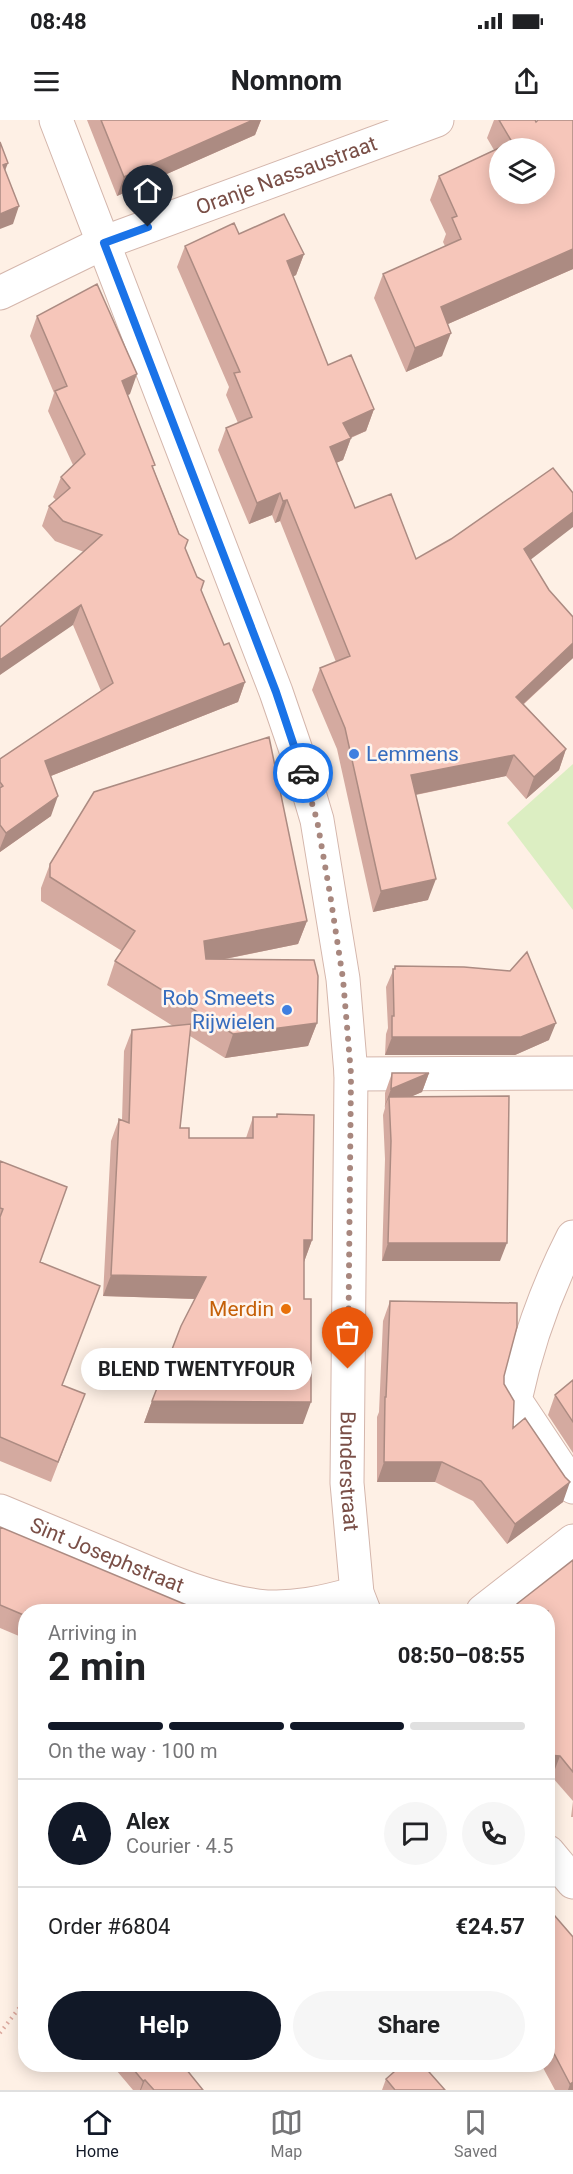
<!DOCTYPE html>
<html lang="en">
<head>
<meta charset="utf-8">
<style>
	body { margin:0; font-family:Roboto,sans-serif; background:#f6f6f6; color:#202124; height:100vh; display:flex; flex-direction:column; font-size:22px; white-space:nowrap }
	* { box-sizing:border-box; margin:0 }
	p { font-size:20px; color:#757577 }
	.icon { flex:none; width:33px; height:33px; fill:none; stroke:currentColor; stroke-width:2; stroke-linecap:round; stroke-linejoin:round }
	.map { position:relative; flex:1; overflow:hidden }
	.sheet { position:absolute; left:18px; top:1484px; width:537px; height:468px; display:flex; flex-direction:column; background:#fff; border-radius:24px; box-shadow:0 3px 15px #0003 }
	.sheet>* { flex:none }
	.fabs { position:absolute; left:489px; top:18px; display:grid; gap:12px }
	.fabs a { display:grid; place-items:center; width:66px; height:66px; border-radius:50%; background:#fff; box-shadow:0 3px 15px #0003; font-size:30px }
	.pin { position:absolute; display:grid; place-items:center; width:51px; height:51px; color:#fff; margin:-62px -26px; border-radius:50% 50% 50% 0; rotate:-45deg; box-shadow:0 0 6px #0007 }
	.pin .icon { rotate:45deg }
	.courier { position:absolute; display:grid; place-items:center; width:60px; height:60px; margin:-30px; border:4px solid #1a73e8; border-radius:50%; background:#fff; color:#222; box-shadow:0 2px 8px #0007 }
	.bubble { position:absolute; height:42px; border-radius:21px; background:#fff; box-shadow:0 3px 15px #0003; font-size:20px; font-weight:700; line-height:42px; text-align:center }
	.headline em { font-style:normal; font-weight:700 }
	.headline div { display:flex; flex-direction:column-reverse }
	.headline { display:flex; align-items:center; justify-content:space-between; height:102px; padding:0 30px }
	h1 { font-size:39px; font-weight:700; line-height:45px }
	.bar { display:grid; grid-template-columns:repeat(4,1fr); gap:9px 6px; align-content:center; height:72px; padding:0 30px }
	.bar i { height:8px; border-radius:4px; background:#e0e0e0 }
	.bar .current { background:#111827 }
	.bar p { grid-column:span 4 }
	.line { display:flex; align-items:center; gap:15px; padding:0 30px; border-top:2px solid #e0e0e0 }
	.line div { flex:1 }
	.round { display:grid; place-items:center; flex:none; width:63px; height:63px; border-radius:32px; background:#f6f6f6 }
	.cta { display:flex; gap:12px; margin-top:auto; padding:12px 30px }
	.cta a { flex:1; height:69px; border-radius:36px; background:#111827; color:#fff; font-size:24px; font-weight:700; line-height:69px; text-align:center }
	.cta a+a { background:#f6f6f6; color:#202124 }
	.status { display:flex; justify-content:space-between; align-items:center; height:42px; padding:0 30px; background:#fff; direction:ltr }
	.status svg { height:16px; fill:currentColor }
	header { display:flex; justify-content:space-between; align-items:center; height:78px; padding:0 30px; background:#fff; font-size:27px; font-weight:700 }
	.tabs { display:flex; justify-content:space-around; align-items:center; height:84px; border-top:2px solid #e0e0e0; background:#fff; font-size:16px; color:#757577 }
	.tabs a { display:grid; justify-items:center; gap:3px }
	.tabs .current { color:#111827 }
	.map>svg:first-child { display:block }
	.green { fill:#dceec2 }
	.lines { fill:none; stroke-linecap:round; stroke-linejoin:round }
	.minor-casing { stroke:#d4b6ac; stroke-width:35 }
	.path { stroke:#dca89d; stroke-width:4; stroke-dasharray:1.5 4.5; stroke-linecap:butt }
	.minor { stroke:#fff; stroke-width:33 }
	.wall { fill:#d4aaa0 }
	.shaded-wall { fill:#ac8b82 }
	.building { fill:#f6c6ba; stroke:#ac8b82; stroke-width:1.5; fill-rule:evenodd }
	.done { stroke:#a8877e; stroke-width:6; stroke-dasharray:0 10.8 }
	.route { stroke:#1a73e8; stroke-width:8 }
	.shop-dot { fill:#3f7fe0; stroke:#fff5ee; stroke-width:2 }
	.food-dot { fill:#e8710a; stroke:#fff5ee; stroke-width:2 }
	.labels { text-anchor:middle; stroke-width:5; stroke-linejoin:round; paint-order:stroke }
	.street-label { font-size:21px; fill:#7a4f47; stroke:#fff5ee }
	.shop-label { font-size:21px; fill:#366cbe; stroke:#fff5ee; text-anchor:start }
	.food-label { font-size:21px; fill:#c56008; stroke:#fff5ee; text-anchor:end }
</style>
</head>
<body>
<div class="status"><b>08:48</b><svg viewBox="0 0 49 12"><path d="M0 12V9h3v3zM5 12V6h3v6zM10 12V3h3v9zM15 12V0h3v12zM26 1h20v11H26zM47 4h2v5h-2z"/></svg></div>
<header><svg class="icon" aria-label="menu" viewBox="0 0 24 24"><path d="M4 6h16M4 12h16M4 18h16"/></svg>Nomnom<svg class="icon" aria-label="share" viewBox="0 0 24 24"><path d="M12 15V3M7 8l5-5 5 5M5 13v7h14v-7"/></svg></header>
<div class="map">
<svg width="573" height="1970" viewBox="0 0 573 1970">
	<rect width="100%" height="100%" fill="#fef0e5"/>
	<path class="green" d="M573 644V790L507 703Z"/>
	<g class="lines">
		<g class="minor-casing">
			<g id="minor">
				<path id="s1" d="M56 0 276 572 299 639 317 700 343 859 351 954 347 1363 357 1473 364 1491"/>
				<path id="s2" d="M0 173 103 123 437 0"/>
				<path d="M351 954 573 953"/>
				<path d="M573 1117C547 1168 527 1224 515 1280L573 1367"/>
				<path id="s3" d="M0 1391C39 1407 79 1424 118 1440 163 1459 210 1480 258 1486 292 1490 325 1482 357 1473"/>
				<path d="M483 1491 573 1421"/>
				<path d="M548 1732 573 1762"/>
			</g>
		</g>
		<path class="path" d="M0 1913 26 1879"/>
		<use href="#minor" class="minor"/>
	</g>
	<path class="wall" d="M87 0H261L255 15 117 76Z
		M494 0H535L536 2 573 0V149L448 204 442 236 406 252 374 178 383 154 445 126 443 122 446 114 430 80 439 56 494 30 487 18Z
		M239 114 304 134 296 155 293 157 328 245 374 289 366 311 351 318 343 340 336 343 355 388 416 439 531 440 573 538 524 584 566 629 559 650 526 679 506 656 416 675 428 780 373 792 337 629 312 570 320 548 336 542 280 401 275 403 272 395 249 404 218 330 226 308 238 303 226 275 229 267 177 147 185 126Z
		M37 196 130 274 128 275 154 350 185 428 201 470 224 525 245 562 238 582 51 656V696L0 732V639L101 571 73 505 84 432 55 421 42 406 49 386 56 380 53 377 61 357 73 345 48 291 54 273 30 216Z
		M50 744 307 801 298 824 225 839 317 903 308 926 225 938 190 916 180 1008 189 1018H246L253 997H276L277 994 312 1120 304 1142 303 1304 144 1303 152 1281 195 1179 103 1176 111 1021 119 999 122 1000 124 931 132 910 173 906 107 865 115 841 122 831 41 781V768Z
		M395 846 549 920 515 935H385L386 914 388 908 386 867Z
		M392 953H429L422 972 412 976 500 1141H382L385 1039 383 995 385 988V973Z
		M0 1041 40 1142 63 1265 77 1295 51 1362 0 1341Z
		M390 1181 504 1256V1264L513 1308 563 1382 507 1424 473 1381 435 1362H377V1297L379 1292 383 1201Z
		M573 1260V1333L548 1295 555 1275Z
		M0 1407 26 1491V1519L0 1508Z
		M573 1440V1697H571L573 1681 552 1657 548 1491Z
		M548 1788 573 1970H555L541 1944H548Z
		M111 1944H182L203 1970H133Z
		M386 1959 445 1970H382Z"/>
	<path class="shaded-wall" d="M253 0H261L255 15 117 76 124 57Z
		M8 43 1 61 3 45Z
		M19 86 13 104 0 109V94Z
		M573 129V149L432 211 441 187Z
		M304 134 296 155 279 163 287 141Z
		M451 213 442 236 406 252 415 228Z
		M137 254 130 274 115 281 122 261Z
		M374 289 366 311 335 324 343 303Z
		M351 318 343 340 322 349 330 327Z
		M280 373 272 395 249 404 257 383Z
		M287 380 280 401 275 403 283 381Z
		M573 392V407L516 451 524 429Z
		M81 485 73 505 0 555V540Z
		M573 523V538L508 598 516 577Z
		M245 562 238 582 38 661 45 641Z
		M566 629 559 650 526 679 534 657Z
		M514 635 506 656 404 677 411 655Z
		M58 676 51 696 0 732V728L6 713Z
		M436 759 428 780 373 792 381 771Z
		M307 801 298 824 195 845 204 821Z
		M317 903 308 926 225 938 233 914Z
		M556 903 549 920 515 935H385L392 917Z
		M429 953 422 972 390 986 389 977 384 988 391 969Z
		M304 1120H312L304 1142Z
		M388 1123H507L500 1141H382Z
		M111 1155 206 1157 198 1179 103 1176Z
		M152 1281 311 1282 303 1304 144 1303Z
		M384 1342H442L435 1362H377Z
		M570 1362 563 1382 507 1424 515 1404Z
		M548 1635 560 1636 552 1657 548 1656Z
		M145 1960 141 1970H140L143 1961Z
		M573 1962V1970H568L570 1964Z"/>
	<path class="building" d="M101 0H253L124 57Z
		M499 0H535L536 2 538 0H573V129L441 187 451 213 415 228 383 154 461 119 452 98 457 96 439 56 512 22ZM500 28H544V74H500Z
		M0 22 8 43 3 45 19 86 0 94Z
		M284 94 304 134 287 141 328 245 351 235 374 289 343 303 351 318 330 327 355 388 391 374 416 439 451 419 553 348 573 373V392L524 429 549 470 573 497V523L516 577 566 629 534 657 514 635 411 655 436 759 381 771 345 608 320 548 350 536 287 380 283 381 280 373 257 383 226 308 252 297 234 253 240 252 185 126 234 103 239 114Z
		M97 164 137 254 122 261 155 345 152 346 179 414 188 420 185 428 197 457 204 461 201 470 224 525 229 523 245 562 45 641 58 676 6 713 0 705V668L3 666 0 662V639L113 563 81 485 0 540V507L102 415 63 401 49 386 70 368 61 357 85 334 55 271 67 266 37 196Z
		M269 617 307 801 204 821 206 839 314 840 318 856 317 903 233 914 115 841 135 811 50 757V744L94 672Z
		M527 832 556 903 521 917H392V896H394L393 849H395V846L464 847 510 851Z
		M191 904 180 1008H189V1018H253V997H277V994L314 995 312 1120H304V1179H311V1282L152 1281 181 1206 206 1157 111 1155 119 999 129 1003 132 910Z
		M392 953H429L391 969Z
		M509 976 507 1123H388L391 1021 389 977Z
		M0 1041 67 1067 40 1142 100 1166 62 1265 85 1274 58 1342 0 1317V1097L3 1089 0 1088Z
		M390 1181 517 1183V1207L504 1256V1264L514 1281 513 1308 525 1298 565 1357 570 1362 515 1404 481 1361 442 1342H384L385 1277H386Z
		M573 1260V1302L555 1275Z
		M0 1407 201 1491H26V1496L0 1485Z
		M573 1440V1652L560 1636 548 1635V1491H509L518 1483Z
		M548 1788 573 1817V1962L570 1964 548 1922Z
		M129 1944H182L203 1970H154L145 1960 143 1961Z
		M403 1944H422L445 1970H395L386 1959Z"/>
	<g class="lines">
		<path class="done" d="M303 653 317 700 330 774 343 859 351 954 348 1249"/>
		<path class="route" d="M148 107 104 123 276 572 303 653"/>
	</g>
	<g class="shop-dot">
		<circle cx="354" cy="634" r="6"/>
		<circle cx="287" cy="890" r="6"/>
	</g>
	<circle class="food-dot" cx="286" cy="1189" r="6"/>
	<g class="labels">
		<g class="street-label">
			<text dy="7" stroke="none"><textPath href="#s2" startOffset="310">Oranje Nassaustraat</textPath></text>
			<text dy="7" stroke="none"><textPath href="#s1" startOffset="1401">Bunderstraat</textPath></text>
			<text dy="7" stroke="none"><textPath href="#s3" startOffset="116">Sint Josephstraat</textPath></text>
		</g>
		<g class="shop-label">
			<text x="366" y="641">Lemmens</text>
			<text x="275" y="885" text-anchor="end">Rob Smeets<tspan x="275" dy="24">Rijwielen</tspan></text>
		</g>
		<g class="food-label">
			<text x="274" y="1196">Merdin</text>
		</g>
	</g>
</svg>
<div class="fabs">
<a><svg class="icon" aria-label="layers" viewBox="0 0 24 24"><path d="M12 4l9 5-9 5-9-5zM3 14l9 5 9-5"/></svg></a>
</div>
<div class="pin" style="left:348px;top:1249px;background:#ea580c"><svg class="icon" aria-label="bag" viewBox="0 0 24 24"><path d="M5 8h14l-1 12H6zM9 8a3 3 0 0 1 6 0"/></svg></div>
<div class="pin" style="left:148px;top:107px;background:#1f2937"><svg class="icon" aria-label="home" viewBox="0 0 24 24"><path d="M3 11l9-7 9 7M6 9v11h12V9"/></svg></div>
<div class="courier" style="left:303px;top:653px"><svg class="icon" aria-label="car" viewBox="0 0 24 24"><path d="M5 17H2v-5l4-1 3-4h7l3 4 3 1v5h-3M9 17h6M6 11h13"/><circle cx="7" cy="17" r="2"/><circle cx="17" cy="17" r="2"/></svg></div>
<div class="bubble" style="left:81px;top:1228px;width:231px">BLEND TWENTYFOUR</div>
<section class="sheet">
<div class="headline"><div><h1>2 min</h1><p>Arriving in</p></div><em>08:50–08:55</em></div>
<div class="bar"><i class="current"></i><i class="current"></i><i class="current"></i><i></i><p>On the way · 100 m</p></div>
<div class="line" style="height:108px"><b class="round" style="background:#111827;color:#fff">A</b><div><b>Alex</b><p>Courier · 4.5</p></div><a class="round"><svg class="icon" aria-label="chat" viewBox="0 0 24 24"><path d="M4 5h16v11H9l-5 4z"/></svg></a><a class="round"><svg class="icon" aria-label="phone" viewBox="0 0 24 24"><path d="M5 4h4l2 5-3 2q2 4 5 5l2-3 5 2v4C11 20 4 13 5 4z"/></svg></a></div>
<div class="line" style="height:78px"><div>Order #6804</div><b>€24.57</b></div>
<div class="cta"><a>Help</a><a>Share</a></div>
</section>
</div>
<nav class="tabs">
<a class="current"><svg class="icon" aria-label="home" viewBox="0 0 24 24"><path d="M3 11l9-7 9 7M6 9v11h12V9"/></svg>Home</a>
<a><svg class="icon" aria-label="map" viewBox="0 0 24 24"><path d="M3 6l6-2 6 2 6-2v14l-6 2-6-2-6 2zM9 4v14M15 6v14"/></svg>Map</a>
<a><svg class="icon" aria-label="saved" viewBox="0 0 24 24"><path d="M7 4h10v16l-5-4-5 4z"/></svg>Saved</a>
</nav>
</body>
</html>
